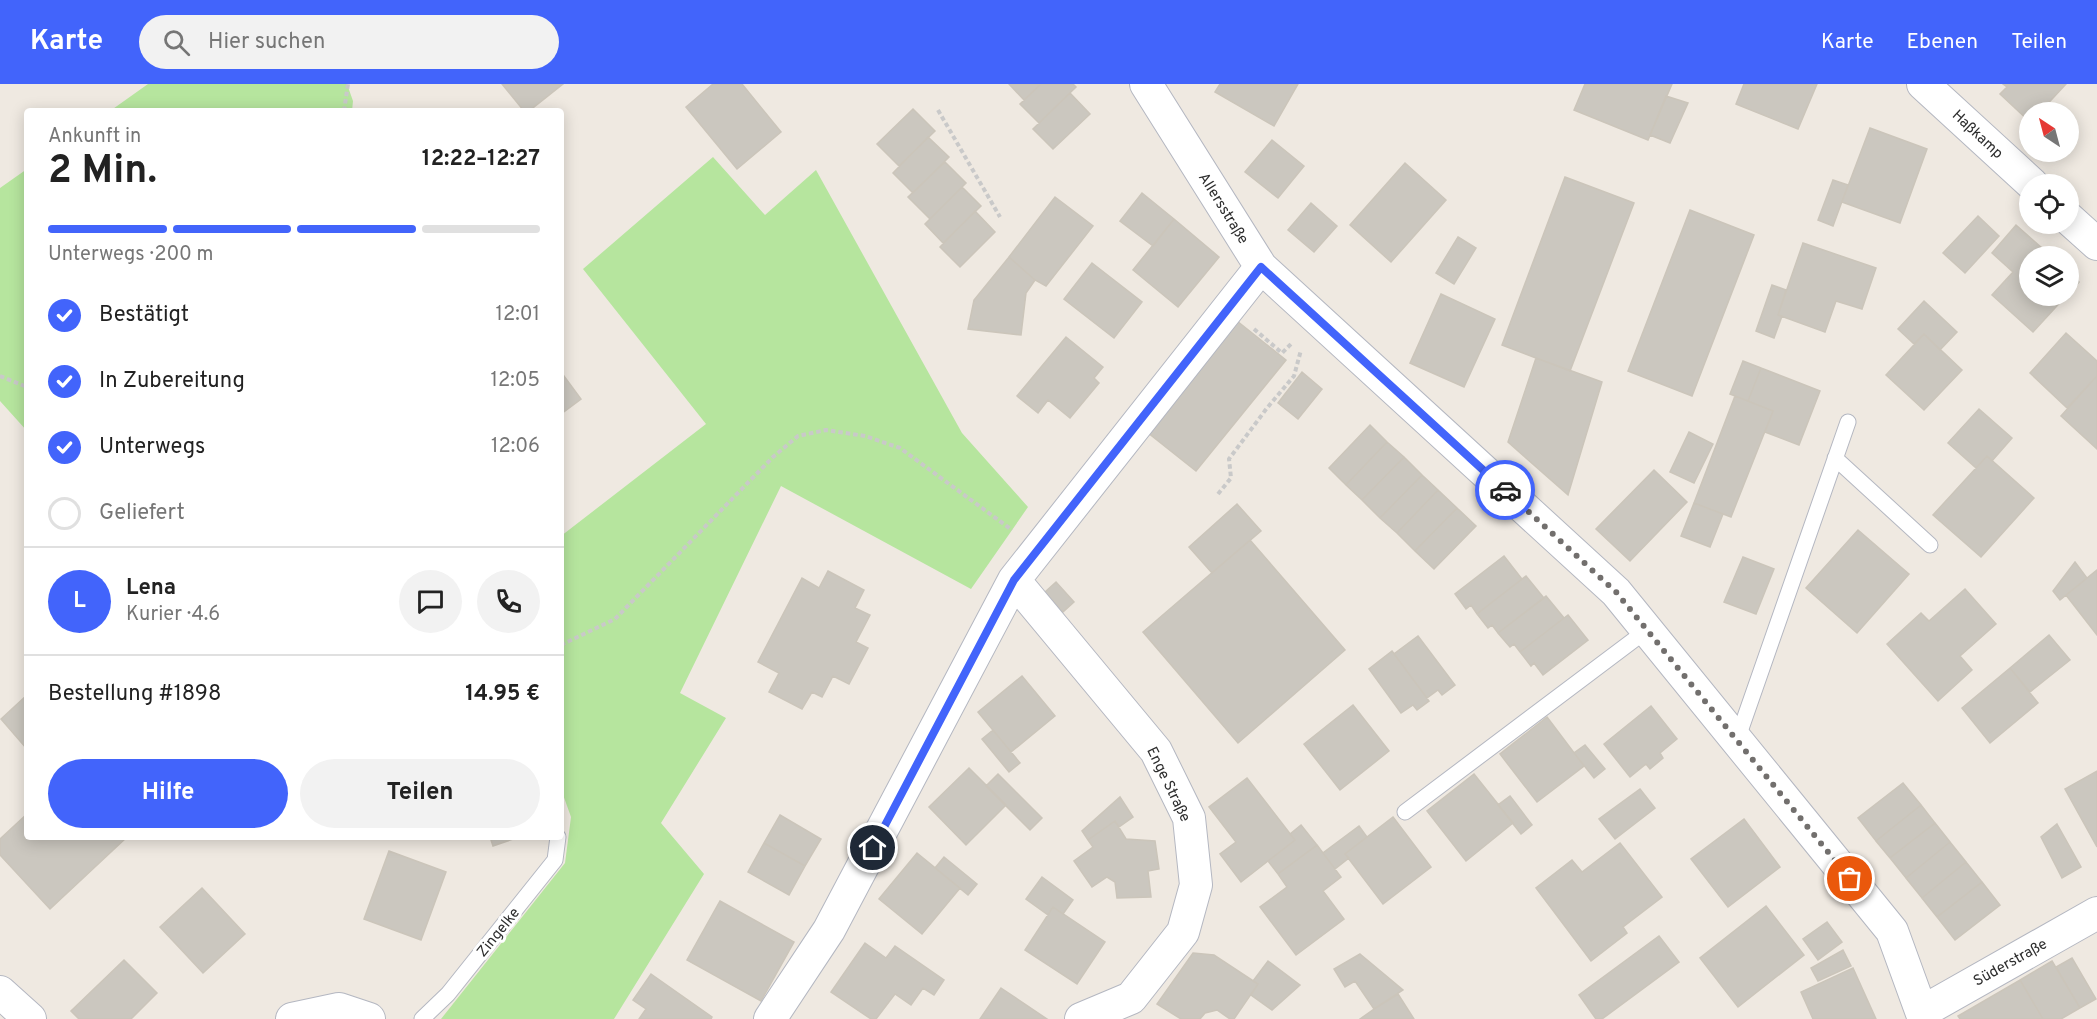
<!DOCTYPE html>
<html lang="de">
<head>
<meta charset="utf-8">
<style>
	body { margin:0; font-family:Overpass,sans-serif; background:#f2f2f2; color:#222; height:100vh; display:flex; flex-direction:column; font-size:22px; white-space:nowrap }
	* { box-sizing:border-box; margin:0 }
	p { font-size:20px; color:#767676 }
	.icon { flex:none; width:33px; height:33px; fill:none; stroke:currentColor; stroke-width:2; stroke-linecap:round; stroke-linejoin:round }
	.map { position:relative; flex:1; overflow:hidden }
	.drawer { position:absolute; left:24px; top:24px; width:540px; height:732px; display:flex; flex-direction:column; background:#fff; border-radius:6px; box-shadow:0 3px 15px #0003 }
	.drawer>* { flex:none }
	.needle { width:39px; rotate:324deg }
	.controls { position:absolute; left:2019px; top:18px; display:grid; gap:12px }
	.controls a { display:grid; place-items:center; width:60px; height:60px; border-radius:50%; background:#fff; box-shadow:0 3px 15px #0003; font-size:30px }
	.pin { position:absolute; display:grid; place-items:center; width:51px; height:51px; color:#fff; margin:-26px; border:3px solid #fff; border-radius:50%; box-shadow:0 2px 6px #0007 }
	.courier { position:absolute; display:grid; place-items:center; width:60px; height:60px; margin:-30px; border:4px solid #4264fb; border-radius:50%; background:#fff; color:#222; box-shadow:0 2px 8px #0007 }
	.head em { font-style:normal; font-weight:700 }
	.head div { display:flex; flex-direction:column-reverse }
	.head { display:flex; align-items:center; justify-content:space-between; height:102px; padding:0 24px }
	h1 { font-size:39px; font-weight:700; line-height:45px }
	.bar { display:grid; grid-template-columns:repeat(4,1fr); gap:9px 6px; align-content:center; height:72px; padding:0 24px }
	.bar i { height:8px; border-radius:4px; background:#e0e0e0 }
	.bar .selected { background:#4264fb }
	.bar p { grid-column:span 4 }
	.line { display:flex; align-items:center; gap:15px; padding:0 24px; border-top:2px solid #e0e0e0 }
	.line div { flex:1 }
	.round { display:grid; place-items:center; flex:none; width:63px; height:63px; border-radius:32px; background:#f2f2f2 }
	ol { padding:0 24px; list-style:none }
	li { display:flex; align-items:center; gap:18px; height:66px }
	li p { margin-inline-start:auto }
	li .icon { padding:6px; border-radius:50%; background:#4264fb; color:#fff; stroke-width:4 }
	li:last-child { color:#767676 }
	li i { width:33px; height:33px; border:3px solid #e0e0e0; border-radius:50% }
	.button { display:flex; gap:12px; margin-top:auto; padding:12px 24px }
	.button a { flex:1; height:69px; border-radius:36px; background:#4264fb; color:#fff; font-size:24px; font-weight:700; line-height:69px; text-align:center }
	.button a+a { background:#f2f2f2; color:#222 }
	header { display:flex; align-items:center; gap:36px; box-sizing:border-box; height:84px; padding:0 30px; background:#4264fb; color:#fff }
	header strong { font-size:28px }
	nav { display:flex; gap:33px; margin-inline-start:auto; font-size:21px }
	.search { width:420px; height:54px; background:#f2f2f2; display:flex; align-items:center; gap:15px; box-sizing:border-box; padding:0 21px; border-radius:33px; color:#767676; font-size:22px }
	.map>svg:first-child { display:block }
	.green { fill:#b6e59e }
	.building { fill:#cbc7bf; stroke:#cbc5ba; stroke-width:1.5 }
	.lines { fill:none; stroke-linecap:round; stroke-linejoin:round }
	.service-casing { stroke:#b4b7c1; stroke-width:17 }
	.minor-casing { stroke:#b4b7c1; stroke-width:34 }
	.path { stroke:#c9c9c9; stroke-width:4; stroke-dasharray:4.5 3; stroke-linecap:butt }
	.service { stroke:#fff; stroke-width:15 }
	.minor { stroke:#fff; stroke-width:32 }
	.done { stroke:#726f6d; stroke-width:6; stroke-dasharray:0 10.8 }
	.route { stroke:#4264fb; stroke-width:8 }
	.labels { text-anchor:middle; stroke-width:6; stroke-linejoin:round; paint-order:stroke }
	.street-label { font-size:15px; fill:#2e2e2e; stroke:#fff }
</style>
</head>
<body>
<header>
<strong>Karte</strong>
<div class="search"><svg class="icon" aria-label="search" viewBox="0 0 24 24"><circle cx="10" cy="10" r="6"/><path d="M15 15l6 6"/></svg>Hier suchen</div>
<nav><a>Karte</a><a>Ebenen</a><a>Teilen</a></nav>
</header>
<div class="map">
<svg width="2097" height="935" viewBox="0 0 2097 935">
	<rect width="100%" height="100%" fill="#efe9e1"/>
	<path class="green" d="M148 0H347L353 17 352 27H110Z
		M713 73 765 131 816 86 962 349 1028 423 971 505 781 402 680 609 726 634 661 739 704 790 614 935H441L565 779 571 733 561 705V452L706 340 583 185Z
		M27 85V347L0 317V104Z"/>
	<path class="building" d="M502 0H563L529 27H524Z
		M713 0H742L781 48 737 85 686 23Z
		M1009 0H1041L1024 16Z
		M1041 0H1073L1076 3 1039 39 1020 20Z
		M1220 0H1298L1274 42 1215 8Z
		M1585 0H1672L1648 56 1574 26Z
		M1744 0H1817L1798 45 1736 20Z
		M2003 0H2066L2040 28H2030V38L2000 10 2007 3Z
		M1070 9 1090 30 1053 65 1033 45Z
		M1666 12 1688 19 1670 59 1650 51Z
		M913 25 935 47 899 82 877 60Z
		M1870 44 1927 65 1900 139 1842 118Z
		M928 53 949 73 913 109 893 89Z
		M1272 56 1304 82 1278 114 1245 88Z
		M945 78 966 99 930 135 908 113Z
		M1405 79 1446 116 1391 178 1350 141Z
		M1565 93 1634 119 1570 287 1502 261Z
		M1833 96 1848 101 1833 142 1818 136Z
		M962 103 981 122 943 159 925 140Z
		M1142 109 1174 135 1153 162 1120 137Z
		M1055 113 1093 142 1046 202 1035 196 1009 173Z
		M1311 119 1337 142 1314 168 1288 146Z
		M1690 126 1754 151 1692 312 1628 287Z
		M975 127 995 148 960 183 940 163Z
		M1978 132 1999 152 1965 189 1943 169Z
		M1174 135 1219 173 1178 223 1133 186Z
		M2016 141 2051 172H2030V212H2066L2033 248 1992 211 2013 188 1992 169Z
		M1458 153 1476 164 1454 200 1436 189Z
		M1803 159 1876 184 1862 225 1836 217 1825 248 1778 231Z
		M1009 173 1035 196 1026 209 1021 251 968 245 974 216Z
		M1092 179 1142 218 1114 254 1064 215Z
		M2068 188 2079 198 2068 209Z
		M1772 201 1786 206 1778 231 1782 232 1774 254 1756 247Z
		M1441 210 1495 235 1464 303 1410 279Z
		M1924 217 1957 248 1940 266 1924 250 1914 260 1898 245Z
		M1232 233 1286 276 1196 387 1143 345Z
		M2066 249 2097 277V292L2067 324 2030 289Z
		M1924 250 1962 286 1924 326 1886 291Z
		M1066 253 1103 283 1094 294 1099 299 1070 334 1048 316 1038 329 1017 312Z
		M1536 274 1602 298 1568 411 1508 358Z
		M1743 277 1761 284 1748 317 1730 310Z
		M1761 284 1820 307 1799 361 1765 348 1773 327 1748 317Z
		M561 288 581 315 561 330Z
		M1302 288 1322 305 1298 335 1278 319Z
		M2097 292V365L2061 332Z
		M1735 312 1773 327 1731 433 1694 419Z
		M1979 325 2012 354 1992 377 1987 372 1976 384 1948 359Z
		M1370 341 1387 358 1346 401 1329 384Z
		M1689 348 1713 360 1694 399 1670 388Z
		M1387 358 1404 373 1362 416 1346 401Z
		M1987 372 2034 414 1981 473 1933 431Z
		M1404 373 1422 391 1380 434 1362 416Z
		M1654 386 1687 418 1630 477 1596 445Z
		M1422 391 1438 406 1397 449 1380 434Z
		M1438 406 1457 424 1415 467 1397 449Z
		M1694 419 1723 430 1710 463 1681 452Z
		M1237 420 1261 447 1212 489 1189 463Z
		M1457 424 1476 442 1434 485 1415 467Z
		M1858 446 1909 490 1857 549 1806 504Z
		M1250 456 1345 566 1238 659 1143 548Z
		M1504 472 1522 495 1477 530 1471 521 1466 525 1455 510Z
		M1743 473 1774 485 1756 530 1724 518Z
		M2075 478 2087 494 2060 516 2053 507Z
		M2097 486V551L2066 511Z
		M828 487 864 506 855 524 870 531 856 558 868 564 849 600 833 592 822 613 812 608 802 625 769 608 779 589 758 578 802 494 819 504Z
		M1526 492 1544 514 1498 549 1492 541 1488 544 1477 530Z
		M1056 498 1074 518 1063 528 1045 508Z
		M1965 505 1996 540 1960 572 1972 586 1938 617 1887 560 1921 529 1929 537Z
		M1546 512 1564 534 1520 568 1514 560 1510 563 1498 549Z
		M1568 531 1588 556 1543 591 1534 579 1531 582 1520 568Z
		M2049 551 2070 576 2030 608 2010 584Z
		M1418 552 1455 601 1442 611 1438 606 1427 614 1394 570Z
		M1392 567 1429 617 1417 626 1413 621 1401 629 1369 585Z
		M2010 584 2038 619 1990 659 1962 624Z
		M1022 592 1055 632 1011 668 978 628Z
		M26 612 27 663 26 664 1 635Z
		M1353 621 1389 667 1340 706 1304 660Z
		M1651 622 1677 655 1660 669 1663 674 1650 685 1646 680 1630 693 1604 660Z
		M1547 633 1584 682 1537 718 1500 670Z
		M993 646 1020 679 1009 688 982 655Z
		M1585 661 1605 685 1594 694 1574 669Z
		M969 684 1006 721 966 761 929 723Z
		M2097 687V763L2065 705Z
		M998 690 1042 734 1030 746 986 702Z
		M1474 690 1513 739 1466 777 1427 727Z
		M1247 694 1295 756 1241 798 1220 770 1236 758 1209 723Z
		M1903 699 1921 721 1876 757 1858 734Z
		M1640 705 1655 724 1615 755 1599 735Z
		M1510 712 1532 741 1521 750 1498 721Z
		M1120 713 1133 733 1119 743 1115 737 1088 756 1082 747Z
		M1921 721 1935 739 1890 774 1876 757Z
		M27 730V753H127L50 825 0 771V755Z
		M780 731 821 755 805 782 764 759Z
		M1393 733 1431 783 1383 820 1345 770Z
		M1744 735 1780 783 1728 823 1691 775Z
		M1115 737 1126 755 1155 757 1159 785 1148 787 1151 813 1117 814 1115 798 1107 793 1092 803 1074 777 1093 763 1088 756Z
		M1935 739 1950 758 1906 794 1890 774Z
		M2057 740 2081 783 2062 794 2041 753Z
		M1301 741 1317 761 1278 790 1268 777 1295 756 1290 750Z
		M1359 742 1367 753 1345 770 1349 774 1335 785 1323 769Z
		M490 753H519L493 762Z
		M1950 758 1966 778 1922 814 1906 794Z
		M764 759 805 782 789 811 748 788Z
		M1620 759 1662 813 1623 843 1627 849 1591 877 1536 804 1572 776 1582 788Z
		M1317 761 1341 793 1323 807 1344 835 1296 871 1260 823 1287 803 1278 790Z
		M389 767 446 788 421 856 364 835Z
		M917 769 960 804 922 850 879 815Z
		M944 773 977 800 968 811 935 784Z
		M1966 778 1982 798 1937 833 1922 814Z
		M1042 793 1073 816 1063 830 1053 823 1048 831 1026 815Z
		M1982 798 2000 821 1955 856 1937 833Z
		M202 804 245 850 203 889 160 843Z
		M720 817 794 858 761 917 687 876Z
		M1766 822 1804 871 1738 923 1700 874Z
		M1053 823 1105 858 1077 900 1025 866Z
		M1827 838 1842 858 1818 876 1803 855Z
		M1659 852 1679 878 1602 935H1596L1579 911Z
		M865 859 886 874 895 862 944 896 934 911 923 904 911 921 895 910 876 935H871L831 908Z
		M1843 866 1851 882 1818 897 1811 884Z
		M1193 869 1214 871 1258 900 1234 935H1230L1217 926 1205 929 1200 935H1181L1157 920Z
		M1360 870 1403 906 1374 925 1355 897 1345 903 1334 885Z
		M2072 874 2096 915 2080 924 2056 883Z
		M124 876 157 909 131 935H79L71 927Z
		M1268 877 1300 901 1272 926 1251 911 1258 900 1253 897Z
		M2052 877 2080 924 2061 935H2043L2020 896Z
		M1853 884 1876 935H1813L1801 908Z
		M651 890 712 933 711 935H639L646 925 633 916Z
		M2020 896 2043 935H1960L1958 932Z
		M1001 904 1047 935H980Z
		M1398 910 1414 935H1360L1374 925Z"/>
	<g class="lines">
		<g class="service-casing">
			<path id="service" d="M1835 374 1930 461
				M1737 656 1848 338
				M1405 728 1647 546
				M422 935 448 910 555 776 558 753"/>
		</g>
		<g class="minor-casing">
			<path id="minor" d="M1146 0 1261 183 1616 508 1892 847 1924 935
				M1923 0 2032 100
				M2068 134 2097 160
				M1014 496 1156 667 1189 734 1196 801 1183 848 1131 914 1081 935
				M0 908 30 935
				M1922 928 2097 829
				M292 935 339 925 369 935
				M770 935 829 846 1014 496 1261 183"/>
		</g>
		<path class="path" d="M938 26 1000 133
			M344 27 348 0
			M1254 245 1282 269 1293 258
			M0 292 27 303
			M1218 410 1231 394 1229 375 1267 324 1294 292 1301 266
			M561 561 615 535 773 373 798 352 826 346 865 352 900 364 1012 446"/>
		<use href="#service" class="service"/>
		<use href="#minor" class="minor"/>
	</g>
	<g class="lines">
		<path class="done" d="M1505 406 1616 508 1850 795"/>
		<path class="route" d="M873 764 1014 496 1261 183 1505 406"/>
	</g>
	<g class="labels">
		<g class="street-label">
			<text transform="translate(1978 50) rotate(43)" y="5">Haßkamp</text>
			<text transform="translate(1224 124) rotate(58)" y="5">Allersstraße</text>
			<text transform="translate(1169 700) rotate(64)" y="5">Enge Straße</text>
			<text transform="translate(498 848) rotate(-51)" y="5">Zingelke</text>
			<text transform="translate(2010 878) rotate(-29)" y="5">Süderstraße</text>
		</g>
	</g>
</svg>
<div class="controls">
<a><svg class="needle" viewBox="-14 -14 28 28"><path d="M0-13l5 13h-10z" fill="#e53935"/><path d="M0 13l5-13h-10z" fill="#767676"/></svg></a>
<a><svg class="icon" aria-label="locate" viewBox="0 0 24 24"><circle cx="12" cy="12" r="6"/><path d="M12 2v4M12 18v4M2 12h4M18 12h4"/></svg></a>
<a><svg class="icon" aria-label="layers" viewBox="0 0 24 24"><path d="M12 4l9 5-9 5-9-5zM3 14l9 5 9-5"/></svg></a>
</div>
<div class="pin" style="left:1850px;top:795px;background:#ea580c"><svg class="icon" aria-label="bag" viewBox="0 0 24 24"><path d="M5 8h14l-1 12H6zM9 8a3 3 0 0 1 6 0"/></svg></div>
<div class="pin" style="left:873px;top:764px;background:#1f2937"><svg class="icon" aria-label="home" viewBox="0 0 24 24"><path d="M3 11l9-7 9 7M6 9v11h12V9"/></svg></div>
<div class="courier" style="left:1505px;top:406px"><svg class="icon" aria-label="car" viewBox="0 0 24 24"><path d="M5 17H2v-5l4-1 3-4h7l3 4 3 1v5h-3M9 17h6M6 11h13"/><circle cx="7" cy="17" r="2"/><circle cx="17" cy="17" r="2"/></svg></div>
<section class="drawer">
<div class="head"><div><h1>2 Min.</h1><p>Ankunft in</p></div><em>12:22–12:27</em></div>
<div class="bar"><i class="selected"></i><i class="selected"></i><i class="selected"></i><i></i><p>Unterwegs · 200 m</p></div>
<ol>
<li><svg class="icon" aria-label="check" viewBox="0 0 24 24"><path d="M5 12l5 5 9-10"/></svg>Bestätigt<p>12:01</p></li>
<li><svg class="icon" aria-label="check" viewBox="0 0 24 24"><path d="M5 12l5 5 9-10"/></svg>In Zubereitung<p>12:05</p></li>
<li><svg class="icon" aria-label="check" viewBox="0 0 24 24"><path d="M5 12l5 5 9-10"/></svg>Unterwegs<p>12:06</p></li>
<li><i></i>Geliefert</li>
</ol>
<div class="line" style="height:108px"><b class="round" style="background:#4264fb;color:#fff">L</b><div><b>Lena</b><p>Kurier · 4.6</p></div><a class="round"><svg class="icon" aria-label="chat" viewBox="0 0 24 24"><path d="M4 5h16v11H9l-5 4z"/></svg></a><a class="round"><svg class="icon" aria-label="phone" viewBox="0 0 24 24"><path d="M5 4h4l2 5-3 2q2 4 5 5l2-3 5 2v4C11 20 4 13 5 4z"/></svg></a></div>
<div class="line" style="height:78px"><div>Bestellung #1898</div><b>14.95 €</b></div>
<div class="button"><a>Hilfe</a><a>Teilen</a></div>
</section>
</div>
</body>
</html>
